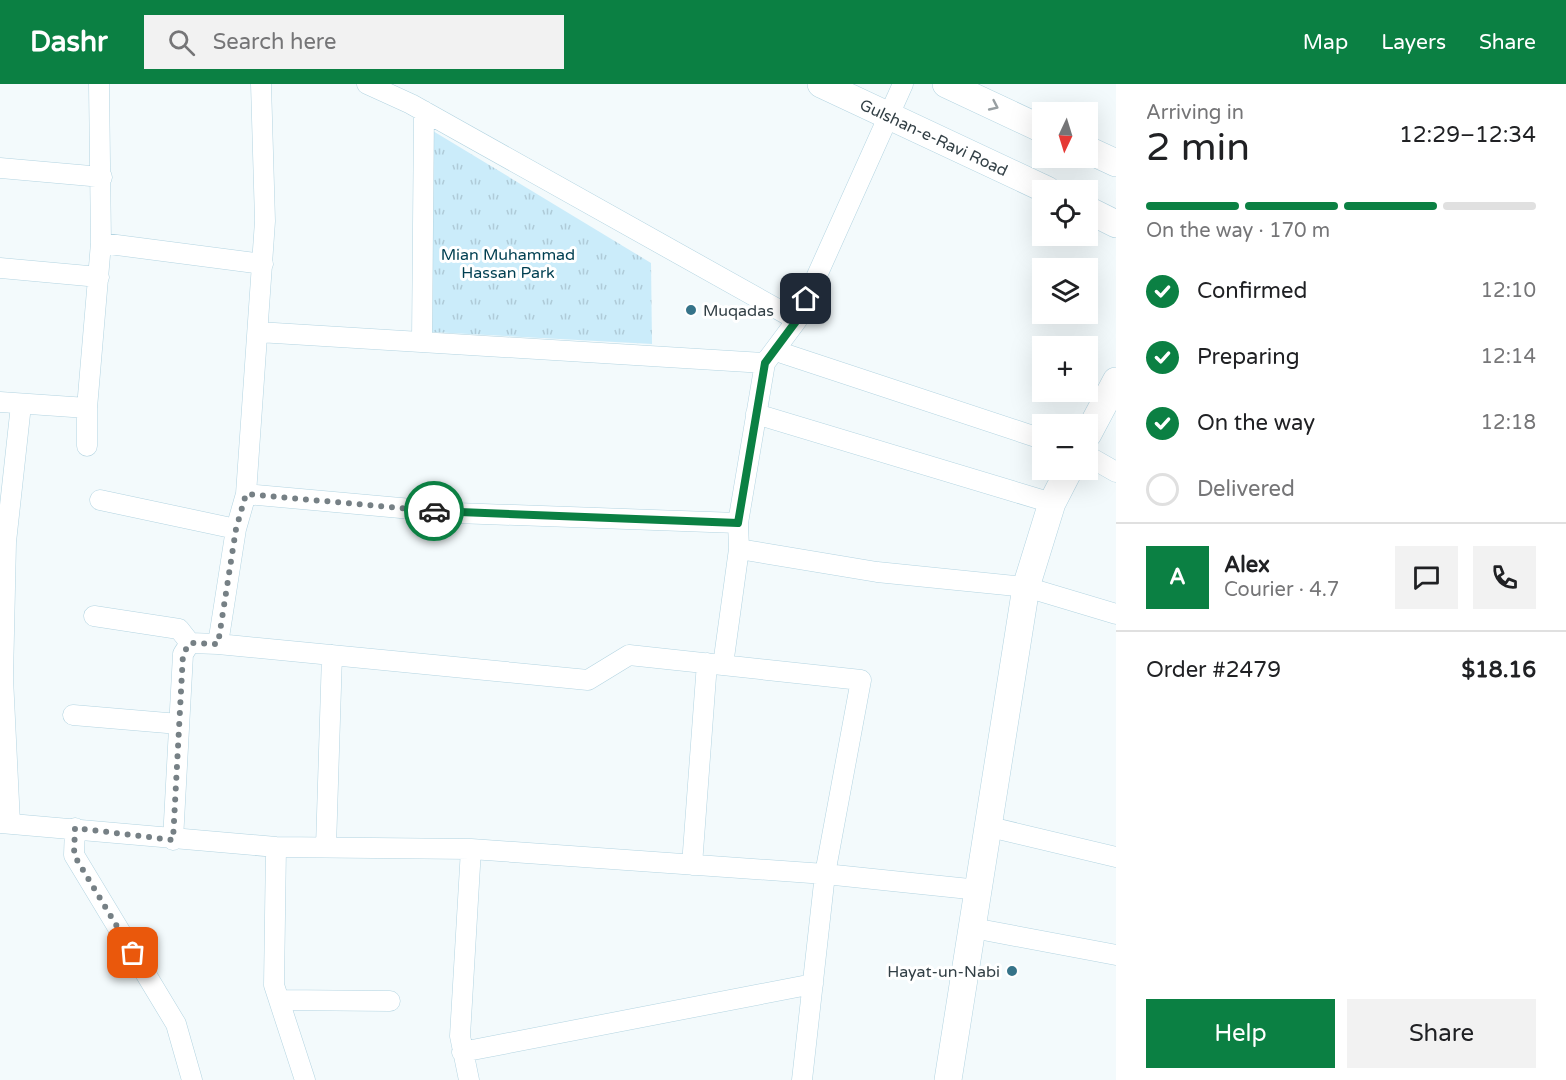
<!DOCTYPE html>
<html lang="en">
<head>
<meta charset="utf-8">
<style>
	body { margin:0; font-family:"Varela Round",sans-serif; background:#f2f2f2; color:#202124; height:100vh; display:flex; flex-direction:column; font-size:22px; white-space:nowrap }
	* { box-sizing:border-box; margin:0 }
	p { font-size:20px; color:#757577 }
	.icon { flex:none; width:33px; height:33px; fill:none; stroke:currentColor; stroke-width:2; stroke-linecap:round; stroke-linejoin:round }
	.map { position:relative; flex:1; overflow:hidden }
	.side { display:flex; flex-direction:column; background:#fff; width:450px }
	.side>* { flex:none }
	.needle { width:39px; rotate:184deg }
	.buttons { position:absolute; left:1032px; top:18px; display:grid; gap:12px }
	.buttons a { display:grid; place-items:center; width:66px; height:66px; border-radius:0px; background:#fff; box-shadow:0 6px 24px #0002; font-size:30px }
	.pin { position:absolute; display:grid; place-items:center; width:51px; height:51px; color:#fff; margin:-26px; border-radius:12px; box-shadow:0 3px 9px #0006 }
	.courier { position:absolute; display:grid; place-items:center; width:60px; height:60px; margin:-30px; border:4px solid #0b8043; border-radius:50%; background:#fff; color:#222; box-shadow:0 2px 8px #0007 }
	.head em { font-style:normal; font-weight:600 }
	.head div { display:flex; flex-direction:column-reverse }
	.head { display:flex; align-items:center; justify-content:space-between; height:102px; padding:0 30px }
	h1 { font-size:39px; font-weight:600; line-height:45px }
	.bar { display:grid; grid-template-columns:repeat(4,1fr); gap:9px 6px; align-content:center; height:72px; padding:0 30px }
	.bar i { height:8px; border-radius:4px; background:#e0e0e0 }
	.bar .selected { background:#0b8043 }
	.bar p { grid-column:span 4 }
	.line { display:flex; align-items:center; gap:15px; padding:0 30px; border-top:2px solid #e0e0e0 }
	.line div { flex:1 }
	.round { display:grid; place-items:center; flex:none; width:63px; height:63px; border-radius:0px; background:#f2f2f2 }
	ol { padding:0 30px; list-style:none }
	li { display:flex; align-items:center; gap:18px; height:66px }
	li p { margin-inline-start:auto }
	li .icon { padding:6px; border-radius:50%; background:#0b8043; color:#fff; stroke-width:4 }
	li:last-child { color:#757577 }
	li i { width:33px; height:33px; border:3px solid #e0e0e0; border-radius:50% }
	.primary-button { display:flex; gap:12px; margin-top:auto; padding:12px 30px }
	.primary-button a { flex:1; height:69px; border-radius:0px; background:#0b8043; color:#fff; font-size:24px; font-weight:600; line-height:69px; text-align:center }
	.primary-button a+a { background:#f2f2f2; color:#202124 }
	header { display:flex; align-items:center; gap:36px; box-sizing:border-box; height:84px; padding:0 30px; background:#0b8043; color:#fff }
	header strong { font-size:28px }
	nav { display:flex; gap:33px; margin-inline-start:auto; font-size:21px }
	.search { width:420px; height:54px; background:#f2f2f2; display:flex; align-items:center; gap:15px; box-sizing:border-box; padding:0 21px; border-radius:0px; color:#757577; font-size:22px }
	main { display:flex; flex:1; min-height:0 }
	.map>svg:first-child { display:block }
	.grass { fill:url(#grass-tufts) }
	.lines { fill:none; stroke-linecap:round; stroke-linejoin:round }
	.street-casing { stroke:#b3d4e1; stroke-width:21 }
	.secondary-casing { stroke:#b3d4e1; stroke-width:28 }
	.street { stroke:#fff; stroke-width:20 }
	.secondary { stroke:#fff; stroke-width:27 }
	.oneway { stroke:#989fa2 }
	.done { stroke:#768085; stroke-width:6; stroke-dasharray:0 10.8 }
	.route { stroke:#0b8043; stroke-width:8 }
	.poi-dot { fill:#357389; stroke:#fff; stroke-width:2 }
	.labels { text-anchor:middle; stroke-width:6; stroke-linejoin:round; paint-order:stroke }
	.street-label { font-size:16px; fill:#323f45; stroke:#fff }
	.park-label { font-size:16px; fill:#003f51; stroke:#fff }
	.poi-label { font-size:16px; fill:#323f45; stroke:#fff; text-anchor:start }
</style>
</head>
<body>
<header>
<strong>Dashr</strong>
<div class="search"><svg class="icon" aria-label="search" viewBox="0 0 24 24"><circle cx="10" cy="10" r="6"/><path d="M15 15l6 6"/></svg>Search here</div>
<nav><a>Map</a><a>Layers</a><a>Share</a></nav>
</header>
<main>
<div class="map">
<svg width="1116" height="996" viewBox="0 0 1116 996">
	<defs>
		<pattern id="grass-tufts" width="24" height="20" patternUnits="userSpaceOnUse" patternTransform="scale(1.5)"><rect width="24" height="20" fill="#cbecfa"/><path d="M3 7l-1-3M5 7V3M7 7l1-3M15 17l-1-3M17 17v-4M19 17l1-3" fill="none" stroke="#afcbd8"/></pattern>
	</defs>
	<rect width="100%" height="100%" fill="#f3fafc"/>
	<path class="grass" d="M433 47 651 179 652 260 432 248Z"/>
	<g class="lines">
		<g class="street-casing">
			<path id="street" d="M367 0 411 20 797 236
				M0 84 102 93
				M101 159 263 180
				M0 184 99 193
				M258 248 765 279
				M422 257 424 27
				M776 267 1042 355
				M0 318 87 324
				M756 330 1052 419
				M87 362V324L101 159 99 0
				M1088 372 1116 388
				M246 410 456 429 738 439
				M100 416 236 445
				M739 465 877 488 1026 503 1116 530
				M94 532 179 545 190 559
				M218 560 588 596 629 571 861 596 825 790 802 996
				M723 581 739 465 738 439 765 279 797 236 903 0
				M73 631 179 640
				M0 739 276 763 471 765 825 790 979 806
				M10 739 3 594 6 458 21 321
				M990 743 1116 773
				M75 744 74 771 176 940 192 996
				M173 756 183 570 190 559 218 560 236 445 246 410 265 137 261 0
				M276 763 274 901 305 996
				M326 763 332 571
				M692 781 707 579
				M973 844 1116 871
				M279 916 390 917
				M462 968 813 900
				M469 996 460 952 471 765"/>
		</g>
		<g class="secondary-casing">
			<path id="secondary" d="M821 0 1047 106
				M946 0 1042 45
				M1088 66 1116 79
				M1088 126 1116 140
				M1088 350 1116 297
				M948 996 1026 503 1052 419 1069 386"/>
		</g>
		<use href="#street" class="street"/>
		<use href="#secondary" class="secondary"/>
	</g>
	<defs><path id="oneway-chevron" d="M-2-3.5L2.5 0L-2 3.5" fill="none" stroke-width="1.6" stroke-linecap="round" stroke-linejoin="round" transform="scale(1.5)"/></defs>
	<use class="oneway" href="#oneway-chevron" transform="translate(994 22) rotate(25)"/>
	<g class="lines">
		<path class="done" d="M133 869 74 771 75 744 173 756 183 570 190 559 218 560 236 445 246 410 434 427"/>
		<path class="route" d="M434 427 738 439 765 279 797 236 806 215"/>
	</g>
	<g class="poi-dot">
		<circle cx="691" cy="226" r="6"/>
		<circle cx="1012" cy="887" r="6"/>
	</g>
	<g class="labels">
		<g class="street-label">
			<text transform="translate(934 53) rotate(25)" y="6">Gulshan-e-Ravi Road</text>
		</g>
		<g class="park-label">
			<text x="508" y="176">Mian Muhammad<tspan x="508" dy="18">Hassan Park</tspan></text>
		</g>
		<g class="poi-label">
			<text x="703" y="232">Muqadas</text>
			<text x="1000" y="893" text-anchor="end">Hayat-un-Nabi</text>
		</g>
	</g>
</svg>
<div class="buttons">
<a><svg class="needle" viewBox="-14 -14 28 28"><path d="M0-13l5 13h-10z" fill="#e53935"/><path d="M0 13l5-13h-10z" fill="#757577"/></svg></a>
<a><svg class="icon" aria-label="locate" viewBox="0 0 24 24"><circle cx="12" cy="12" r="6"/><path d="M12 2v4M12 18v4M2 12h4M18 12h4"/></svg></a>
<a><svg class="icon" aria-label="layers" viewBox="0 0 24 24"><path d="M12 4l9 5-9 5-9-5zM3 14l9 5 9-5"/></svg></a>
<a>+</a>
<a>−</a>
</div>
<div class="pin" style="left:133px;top:869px;background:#ea580c"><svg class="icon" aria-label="bag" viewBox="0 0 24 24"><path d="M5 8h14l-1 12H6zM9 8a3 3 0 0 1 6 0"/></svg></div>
<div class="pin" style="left:806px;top:215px;background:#1f2937"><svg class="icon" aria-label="home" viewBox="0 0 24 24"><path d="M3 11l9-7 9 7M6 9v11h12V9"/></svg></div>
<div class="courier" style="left:434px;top:427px"><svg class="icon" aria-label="car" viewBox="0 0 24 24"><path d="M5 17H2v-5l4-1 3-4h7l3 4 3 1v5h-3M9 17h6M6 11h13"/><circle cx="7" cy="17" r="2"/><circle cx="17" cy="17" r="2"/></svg></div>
</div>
<section class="side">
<div class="head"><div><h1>2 min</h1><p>Arriving in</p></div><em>12:29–12:34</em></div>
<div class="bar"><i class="selected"></i><i class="selected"></i><i class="selected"></i><i></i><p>On the way · 170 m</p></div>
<ol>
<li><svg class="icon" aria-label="check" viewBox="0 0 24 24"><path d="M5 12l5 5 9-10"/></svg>Confirmed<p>12:10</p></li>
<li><svg class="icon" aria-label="check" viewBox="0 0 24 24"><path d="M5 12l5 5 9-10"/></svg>Preparing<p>12:14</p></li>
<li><svg class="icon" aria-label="check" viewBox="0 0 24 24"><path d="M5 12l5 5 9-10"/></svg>On the way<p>12:18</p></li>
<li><i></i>Delivered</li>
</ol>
<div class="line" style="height:108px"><b class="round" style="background:#0b8043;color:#fff">A</b><div><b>Alex</b><p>Courier · 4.7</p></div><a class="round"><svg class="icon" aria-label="chat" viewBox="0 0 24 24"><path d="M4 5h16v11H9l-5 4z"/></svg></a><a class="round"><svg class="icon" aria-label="phone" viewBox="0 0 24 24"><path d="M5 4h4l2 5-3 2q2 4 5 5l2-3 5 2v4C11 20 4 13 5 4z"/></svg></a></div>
<div class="line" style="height:78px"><div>Order #2479</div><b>$18.16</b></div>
<div class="primary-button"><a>Help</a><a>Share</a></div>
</section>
</main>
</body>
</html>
